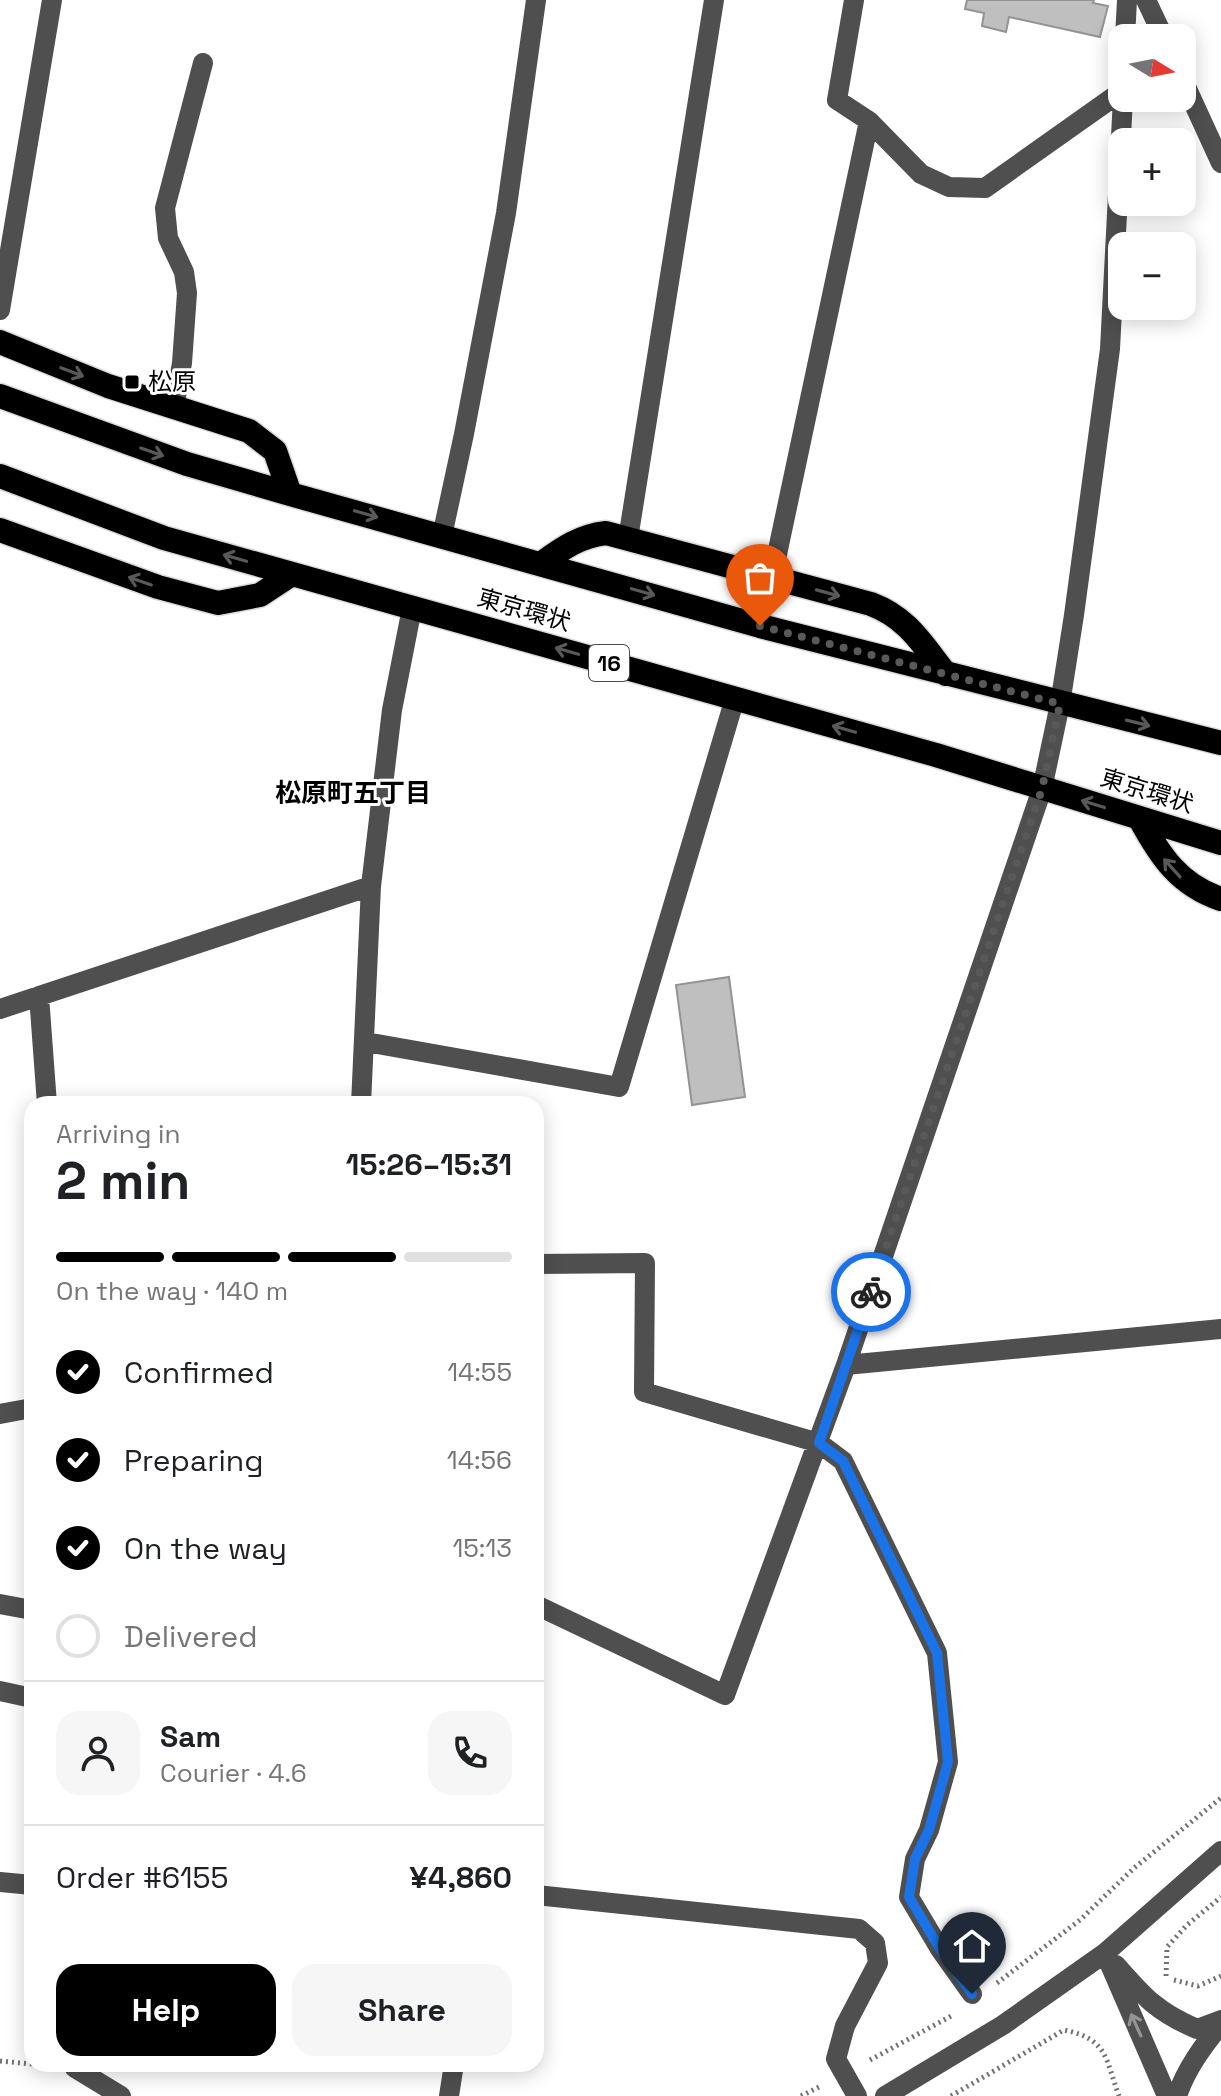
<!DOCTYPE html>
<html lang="en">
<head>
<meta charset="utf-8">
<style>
	body { margin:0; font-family:"Space Grotesk","Noto Sans JP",sans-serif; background:#f6f6f6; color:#202124; height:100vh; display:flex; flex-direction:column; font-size:30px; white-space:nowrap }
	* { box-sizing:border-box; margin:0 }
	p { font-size:26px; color:#757577 }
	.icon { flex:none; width:44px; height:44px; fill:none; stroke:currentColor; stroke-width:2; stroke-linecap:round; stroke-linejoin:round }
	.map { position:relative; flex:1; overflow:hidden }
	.drawer { position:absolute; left:24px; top:1096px; width:520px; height:976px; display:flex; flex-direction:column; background:#fff; border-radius:24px; box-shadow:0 4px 20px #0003 }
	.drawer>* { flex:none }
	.needle { width:52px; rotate:100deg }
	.buttons { position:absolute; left:1108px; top:24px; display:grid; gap:16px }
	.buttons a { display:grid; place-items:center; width:88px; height:88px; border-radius:16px; background:#fff; box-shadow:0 4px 20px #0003; font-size:40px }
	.pin { position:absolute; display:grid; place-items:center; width:68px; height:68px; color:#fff; margin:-82px -34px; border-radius:50% 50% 50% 0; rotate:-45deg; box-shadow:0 0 8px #0007 }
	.pin .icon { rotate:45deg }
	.courier { position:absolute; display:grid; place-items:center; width:80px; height:80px; margin:-40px; border:6px solid #1a73e8; border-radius:50%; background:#fff; color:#222; box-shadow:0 2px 10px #0007 }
	.summary em { font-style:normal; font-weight:700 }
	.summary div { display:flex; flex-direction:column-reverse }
	.summary { display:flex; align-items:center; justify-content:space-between; height:136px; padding:0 32px }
	h1 { font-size:52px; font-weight:700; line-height:60px }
	.bar { display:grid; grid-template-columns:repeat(4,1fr); gap:12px 8px; align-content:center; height:96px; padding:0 32px }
	.bar i { height:10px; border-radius:6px; background:#e0e0e0 }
	.bar .active { background:#000 }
	.bar p { grid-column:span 4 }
	.line { display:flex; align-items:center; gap:20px; padding:0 32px; border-top:2px solid #e0e0e0 }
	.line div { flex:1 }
	.round { display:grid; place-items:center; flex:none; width:84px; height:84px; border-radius:24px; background:#f6f6f6 }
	ol { padding:0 32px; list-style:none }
	li { display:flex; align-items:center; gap:24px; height:88px }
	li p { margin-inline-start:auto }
	li .icon { padding:8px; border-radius:50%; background:#000; color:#fff; stroke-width:4 }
	li:last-child { color:#757577 }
	li i { width:44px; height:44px; border:4px solid #e0e0e0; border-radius:50% }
	.button { display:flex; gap:16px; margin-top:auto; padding:16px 32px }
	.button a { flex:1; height:92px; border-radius:24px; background:#000; color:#fff; font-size:32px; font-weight:700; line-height:92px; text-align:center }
	.button a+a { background:#f6f6f6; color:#202124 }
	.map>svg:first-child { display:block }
	.building { fill:#bfbfbf; stroke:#939393; stroke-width:2 }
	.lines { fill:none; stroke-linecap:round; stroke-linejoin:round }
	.highway-casing { stroke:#dbdbdb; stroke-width:27 }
	.path { stroke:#717171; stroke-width:5; stroke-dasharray:2 4; stroke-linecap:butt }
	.minor { stroke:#4f4f4f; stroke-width:20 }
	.highway { stroke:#000; stroke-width:24 }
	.oneway { stroke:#595959 }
	.oneway2 { stroke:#959595 }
	.done { stroke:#595959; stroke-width:8; stroke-dasharray:0 14.4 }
	.route { stroke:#1a73e8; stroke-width:10 }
	.poi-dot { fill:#000; stroke:#fff; stroke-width:3 }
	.labels { text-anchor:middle; stroke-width:6; stroke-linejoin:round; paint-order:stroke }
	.shield { fill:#fff; stroke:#4c4c4c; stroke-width:2 }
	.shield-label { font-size:22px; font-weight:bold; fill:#000 }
	.poi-label { font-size:24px; fill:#000; stroke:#fff; text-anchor:start }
	.street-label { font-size:24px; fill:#000; stroke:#fff }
	.neighbourhood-label { font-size:26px; font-weight:bold; fill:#000; stroke:#fff }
</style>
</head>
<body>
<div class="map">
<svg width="1221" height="2096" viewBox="0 0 1221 2096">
	<rect width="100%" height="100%" fill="#fff"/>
	<path class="building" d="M967 0H1094L1093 3 1108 6 1100 37 1009 17 1006 32 982 26 984 13 965 9Z
		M729 977 745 1097 692 1105 676 985Z"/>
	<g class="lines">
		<g class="highway-casing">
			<path id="highway" d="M0 342 108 386 249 431 275 451 290 494
				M0 396 187 464 290 494 760 626 1221 743
				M0 476 164 538 936 755 1221 843
				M0 530 158 587 218 603 260 595 292 574
				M542 563C563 548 580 536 606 533L871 604C908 618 922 644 946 674
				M1140 819C1160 856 1179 885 1221 899"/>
		</g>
		<path class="path" d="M1166 1976 1167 1947 1187 1925 1221 1897
			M1174 1980 1198 1986 1221 1976
			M997 1983 1080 1920 1134 1868 1221 1798
			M870 2060 953 2015
			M0 2061 32 2064
			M33 2064 46 2065
			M801 2096 819 2087
			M951 2096 1064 2030C1108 2039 1105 2058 1119 2096"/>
		<path class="minor" d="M1146 0 1164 38
			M1125 38 1127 0
			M1182 78 1221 163
			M869 121 921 174 949 187 985 188 1122 91
			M0 310 52 0
			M174 408 182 363 187 293 184 272 168 238 165 208 203 63
			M442 536 464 434 506 213 536 0
			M628 539 714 0
			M772 578 869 121 837 100 854 0
			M39 996 47 1104
			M0 1009 371 886
			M366 1042 619 1087 735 698
			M361 1104 371 886 392 710 412 608
			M536 1264 645 1263 644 1392 819 1443 843 1461 937 1653 948 1762 929 1830 915 1859 909 1897 940 1949 972 1994
			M846 1365 1221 1329
			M0 1414 32 1408
			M0 1604 32 1610
			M536 1605 725 1695 846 1365 1042 789 1060 704 1074 615 1110 349 1123 98
			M0 1691 32 1698
			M0 1882 32 1885
			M536 1895 859 1929 875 1943 878 1963 845 2026 836 2059 857 2096
			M1105 1953 1167 2096
			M1116 1965C1144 1997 1157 2012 1197 2029L1221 2020
			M76 2064 75 2068 121 2096
			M449 2096 454 2064
			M885 2096 1003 2025 1105 1953 1221 1851
			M1177 2096C1186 2069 1203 2046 1221 2024"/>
		<use href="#highway" class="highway"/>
	</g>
	<defs><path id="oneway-shaft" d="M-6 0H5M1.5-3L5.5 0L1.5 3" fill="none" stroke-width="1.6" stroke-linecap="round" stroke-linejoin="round" transform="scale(2)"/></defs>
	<g class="oneway">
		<use href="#oneway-shaft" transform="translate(72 372) rotate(21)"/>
		<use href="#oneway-shaft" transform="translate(152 452) rotate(19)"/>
		<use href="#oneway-shaft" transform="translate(366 514) rotate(16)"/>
		<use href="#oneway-shaft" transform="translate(235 558) rotate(-164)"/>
		<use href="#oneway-shaft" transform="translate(140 581) rotate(-161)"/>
		<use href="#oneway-shaft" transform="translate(643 592) rotate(16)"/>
		<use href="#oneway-shaft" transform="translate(828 593) rotate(15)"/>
		<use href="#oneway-shaft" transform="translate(567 651) rotate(-164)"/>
		<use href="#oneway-shaft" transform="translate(1138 723) rotate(14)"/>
		<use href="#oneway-shaft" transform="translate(844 729) rotate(-164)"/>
		<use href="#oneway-shaft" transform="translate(1093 804) rotate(-163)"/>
		<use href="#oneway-shaft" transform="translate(1172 868) rotate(-132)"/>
	</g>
	<use class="oneway2" href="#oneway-shaft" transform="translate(1136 2025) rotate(-114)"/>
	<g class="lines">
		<path class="done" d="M760 626 1060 704 1042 789 871 1292"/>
		<path class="route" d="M871 1292 819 1443 843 1461 937 1653 948 1762 929 1830 915 1859 909 1897 940 1949 972 1994"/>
	</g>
	<rect class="poi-dot" x="124" y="374" width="16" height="16" rx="4"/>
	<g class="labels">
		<rect class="shield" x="589" y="645" width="40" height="36" rx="6"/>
		<g class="shield-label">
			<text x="609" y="671">16</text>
		</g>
		<g class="poi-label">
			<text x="148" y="390">松原</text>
		</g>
		<g class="street-label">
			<text transform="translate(524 610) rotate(16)" y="8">東京環状</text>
			<text transform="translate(1147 791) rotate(17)" y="8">東京環状</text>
		</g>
		<g class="neighbourhood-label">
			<text x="353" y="802">松原町五丁目</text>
		</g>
	</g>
</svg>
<div class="buttons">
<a><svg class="needle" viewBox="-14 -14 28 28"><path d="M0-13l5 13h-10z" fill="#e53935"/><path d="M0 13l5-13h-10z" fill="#757577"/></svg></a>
<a>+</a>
<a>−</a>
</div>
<div class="pin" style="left:760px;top:626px;background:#ea580c"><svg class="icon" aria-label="bag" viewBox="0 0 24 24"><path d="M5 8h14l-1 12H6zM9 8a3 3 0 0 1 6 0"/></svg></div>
<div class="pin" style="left:972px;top:1994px;background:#1f2937"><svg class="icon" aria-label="home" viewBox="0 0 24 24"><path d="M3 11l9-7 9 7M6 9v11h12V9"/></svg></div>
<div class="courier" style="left:871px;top:1292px"><svg class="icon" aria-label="bike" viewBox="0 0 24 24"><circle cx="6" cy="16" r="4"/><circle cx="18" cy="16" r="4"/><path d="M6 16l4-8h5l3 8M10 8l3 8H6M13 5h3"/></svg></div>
<section class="drawer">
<div class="summary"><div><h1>2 min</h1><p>Arriving in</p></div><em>15:26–15:31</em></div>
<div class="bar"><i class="active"></i><i class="active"></i><i class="active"></i><i></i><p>On the way · 140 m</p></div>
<ol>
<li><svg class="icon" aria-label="check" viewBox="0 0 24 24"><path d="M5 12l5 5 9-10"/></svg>Confirmed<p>14:55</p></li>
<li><svg class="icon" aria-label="check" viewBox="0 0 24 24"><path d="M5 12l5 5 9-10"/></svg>Preparing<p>14:56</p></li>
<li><svg class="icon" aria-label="check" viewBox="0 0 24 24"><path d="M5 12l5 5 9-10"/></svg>On the way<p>15:13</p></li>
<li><i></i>Delivered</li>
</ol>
<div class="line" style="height:144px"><a class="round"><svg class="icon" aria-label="person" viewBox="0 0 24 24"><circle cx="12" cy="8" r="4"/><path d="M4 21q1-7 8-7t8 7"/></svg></a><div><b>Sam</b><p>Courier · 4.6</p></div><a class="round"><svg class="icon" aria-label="phone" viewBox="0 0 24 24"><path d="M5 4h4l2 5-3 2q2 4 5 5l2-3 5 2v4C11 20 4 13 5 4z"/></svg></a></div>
<div class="line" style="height:104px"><div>Order #6155</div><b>¥4,860</b></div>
<div class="button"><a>Help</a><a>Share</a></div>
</section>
</div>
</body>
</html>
